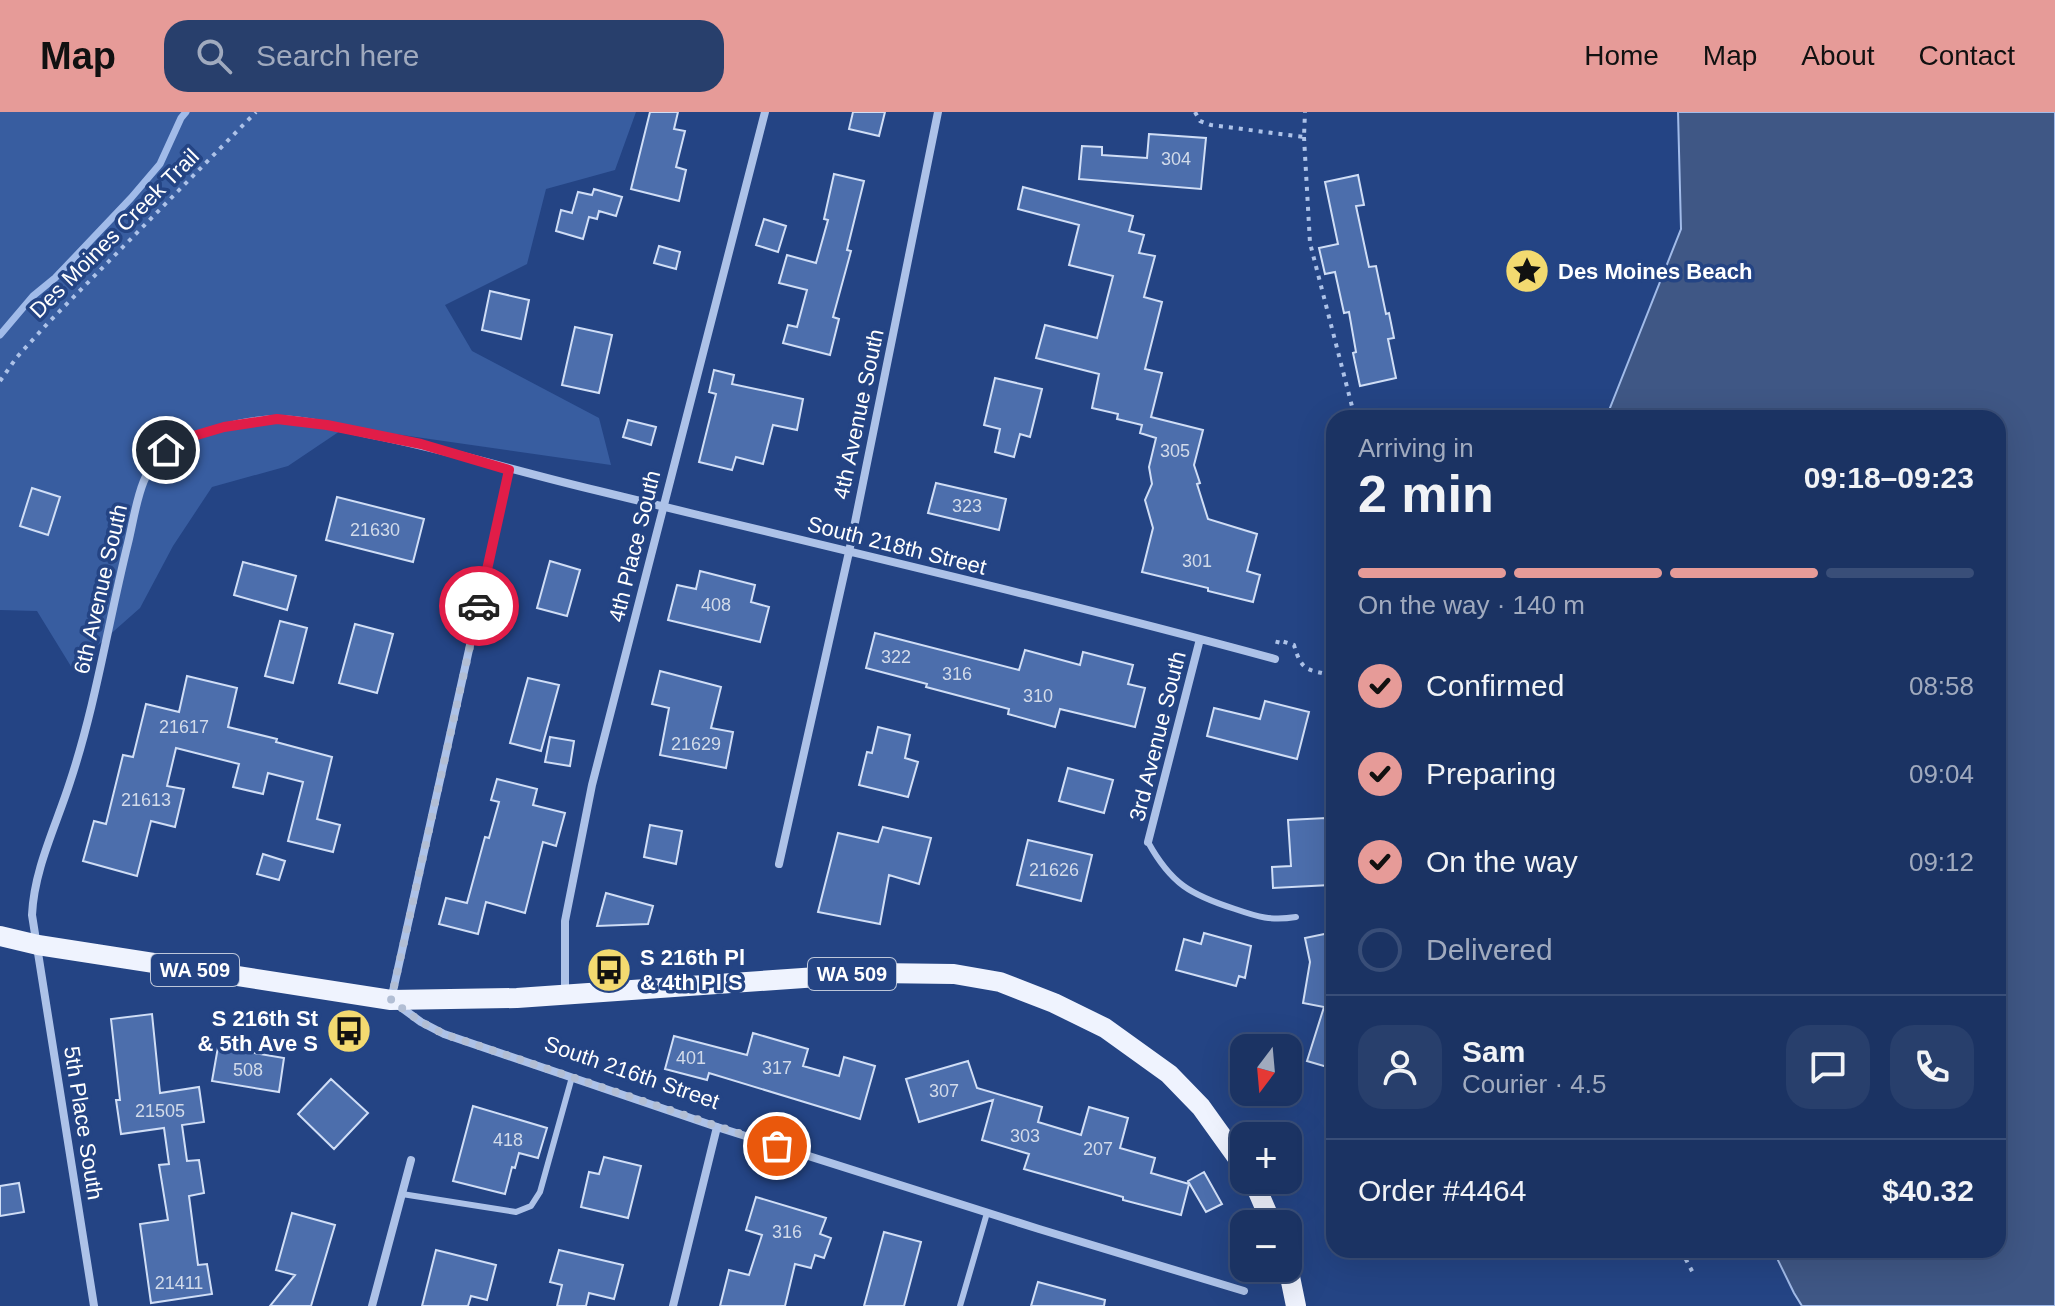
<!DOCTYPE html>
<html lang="en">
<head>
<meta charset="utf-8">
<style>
	body { margin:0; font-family:Helvetica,sans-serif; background:#283f6c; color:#f1f3f6; height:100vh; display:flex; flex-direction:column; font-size:30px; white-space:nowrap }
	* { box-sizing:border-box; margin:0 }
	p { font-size:26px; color:#a0aabe }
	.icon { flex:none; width:44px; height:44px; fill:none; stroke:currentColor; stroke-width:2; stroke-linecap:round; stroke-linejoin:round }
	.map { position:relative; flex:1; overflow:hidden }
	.details { position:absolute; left:1326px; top:298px; width:680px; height:848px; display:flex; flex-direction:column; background:#1b3363; border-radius:24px; box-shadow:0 8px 32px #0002,0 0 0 2px #394e78 }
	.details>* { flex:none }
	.needle { width:52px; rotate:196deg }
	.fabs { position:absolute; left:1230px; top:922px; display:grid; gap:16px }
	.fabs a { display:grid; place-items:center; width:72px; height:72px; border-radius:16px; background:#1b3363; box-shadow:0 8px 32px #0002,0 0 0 2px #394e78; font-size:40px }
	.pin { position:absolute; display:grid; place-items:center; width:68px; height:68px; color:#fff; margin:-34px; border:4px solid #fff; border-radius:50%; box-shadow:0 2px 8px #0007 }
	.courier { position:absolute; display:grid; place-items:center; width:80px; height:80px; margin:-40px; border:6px solid #e11d48; border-radius:50%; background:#fff; color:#222; box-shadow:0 2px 10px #0007 }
	.summary em { font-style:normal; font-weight:600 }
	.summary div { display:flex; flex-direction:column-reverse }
	.summary { display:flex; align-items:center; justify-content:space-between; height:136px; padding:0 32px }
	h1 { font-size:52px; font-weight:600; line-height:60px }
	.bar { display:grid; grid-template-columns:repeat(4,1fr); gap:12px 8px; align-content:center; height:96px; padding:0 32px }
	.bar i { height:10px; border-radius:6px; background:#394e78 }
	.bar .selected { background:#e69b98 }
	.bar p { grid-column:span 4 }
	.line { display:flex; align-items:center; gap:20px; padding:0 32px; border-top:2px solid #394e78 }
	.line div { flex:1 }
	.round { display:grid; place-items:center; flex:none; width:84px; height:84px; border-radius:24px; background:#283f6c }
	ol { padding:0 32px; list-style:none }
	li { display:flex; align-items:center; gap:24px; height:88px }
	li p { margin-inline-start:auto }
	li .icon { padding:8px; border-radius:50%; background:#e69b98; color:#111; stroke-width:4 }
	li:last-child { color:#a0aabe }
	li i { width:44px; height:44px; border:4px solid #394e78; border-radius:50% }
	header { display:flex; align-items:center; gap:48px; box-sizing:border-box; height:112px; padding:0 40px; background:#e69b98; color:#111 }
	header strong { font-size:38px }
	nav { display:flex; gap:44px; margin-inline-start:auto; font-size:28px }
	.search { width:560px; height:72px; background:#283f6c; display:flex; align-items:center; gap:20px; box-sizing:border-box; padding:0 28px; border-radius:24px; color:#a0aabe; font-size:30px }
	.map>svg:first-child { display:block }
	.green { fill:#385da0 }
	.water { fill:#3f5785; stroke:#a1bbe9; stroke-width:2 }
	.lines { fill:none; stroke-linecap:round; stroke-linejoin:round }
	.stream { stroke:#a1bbe9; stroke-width:7 }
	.building { fill:#4c6eac; stroke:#d0def6; stroke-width:2 }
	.path { stroke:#adc2e8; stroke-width:4; stroke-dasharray:4 6; stroke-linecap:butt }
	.lane { stroke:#adc2e8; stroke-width:6 }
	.street { stroke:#adc2e8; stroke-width:8 }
	.primary { stroke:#eff3fe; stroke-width:20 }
	.done { stroke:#b2bed4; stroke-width:8; stroke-dasharray:0 14.4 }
	.route { stroke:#e11d48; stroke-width:10 }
	.labels { text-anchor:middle; stroke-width:7; stroke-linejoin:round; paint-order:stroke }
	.number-label { font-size:18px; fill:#d2dbea }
	.shield { fill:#244484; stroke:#bdc7da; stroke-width:2 }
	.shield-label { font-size:20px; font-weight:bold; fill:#fff }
	.street-label { font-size:22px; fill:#fff; stroke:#244484 }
	.poi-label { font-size:22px; font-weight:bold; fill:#fff; stroke:#244484; text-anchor:start }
</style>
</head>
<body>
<header>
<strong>Map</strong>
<div class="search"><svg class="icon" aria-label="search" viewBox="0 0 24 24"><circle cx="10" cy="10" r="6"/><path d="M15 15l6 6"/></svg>Search here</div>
<nav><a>Home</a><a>Map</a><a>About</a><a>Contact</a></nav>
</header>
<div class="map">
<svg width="2055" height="1194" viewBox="0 0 2055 1194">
	<rect width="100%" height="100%" fill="#244484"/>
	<path class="green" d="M0 0H636L615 58 546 77 527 152 445 193 472 239 599 306 611 353 346 315 288 354 212 375 173 434 140 496 72 556 37 499 0 498Z"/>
	<path class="water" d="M1678 0H2055V1194H1802L1794 1181 1773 1138H1998V306H1606L1681 117Z"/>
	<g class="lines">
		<path class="stream" d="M0 223 33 184 55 166 131 86 160 52 181 6 186 0"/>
	</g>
	<path class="building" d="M650 0H678L674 17 685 19 676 55 686 58 679 89 631 77Z
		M853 0H885L879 24 849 17Z
		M1149 22 1206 26 1201 77 1079 67 1082 34 1102 35V43L1147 46Z
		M834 62 864 69 847 138 851 139 833 205 839 207 830 243 783 231 788 213 797 215 807 178 779 171 787 143 816 151 828 108 824 107Z
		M1358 63 1364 93 1356 94 1369 155 1376 154 1386 202 1389 201 1394 226 1388 227 1396 266 1360 274 1353 241 1356 240 1349 200 1344 201 1335 160 1325 162 1319 136 1338 132 1325 70Z
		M1023 75 1133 104 1129 119 1144 123 1139 141 1155 144 1144 185 1162 190 1145 257 1162 261 1151 305 1203 318 1194 353 1200 371 1197 372 1208 407 1257 422 1247 459 1260 463 1253 490 1208 479V476L1142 460 1153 416 1145 388 1152 372 1149 355 1156 326 1140 321 1142 313 1117 307 1118 302 1092 296 1099 262 1036 246 1045 213 1097 226 1113 164 1069 153 1079 113 1018 97Z
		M594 77 622 85 616 104 599 99 597 107 589 105 583 127 556 119 561 98 572 101 578 80 592 83Z
		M764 107 786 114 778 140 756 133Z
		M659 134 680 140 676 157 654 151Z
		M490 179 529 188 521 227 482 218Z
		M575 215 612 223 599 281 562 273Z
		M714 258 734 263 732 272 803 287 797 318 773 313 763 352 736 345 732 358 699 350 716 282 709 280Z
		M995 266 1042 277 1030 325 1020 322 1014 345 995 340 1000 317 984 313Z
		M628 308 656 315 651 333 623 325Z
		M936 371 1006 387 999 418 928 401Z
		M32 376 60 385 48 423 20 414Z
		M337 385 424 407 413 450 326 428Z
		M550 449 580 458 567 504 537 496Z
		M243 450 296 464 287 498 234 483Z
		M700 459 755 473 751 490 769 495 760 530 668 508 677 473 696 477Z
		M280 509 307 516 293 571 265 564Z
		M355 512 393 522 377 581 339 571Z
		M875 521 1019 558 1025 538 1080 553 1083 540 1133 553 1128 572 1145 576 1135 615 1060 597 1055 615 1008 602 1009 597 926 575 927 572 866 556Z
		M660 559 721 575 711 616 733 620 726 656 660 643 669 596 652 592Z
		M187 564 237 576 228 615 277 627 276 630 332 645 317 707 340 713 333 740 288 729 303 670 268 661 263 682 233 675 239 652 176 636 167 674 184 677 175 715 151 709 137 764 83 749 94 709 106 712 123 643 133 645 146 592 179 600Z
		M528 566 559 573 541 639 510 631Z
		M1265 589 1309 600 1297 647 1207 624 1214 596 1260 607Z
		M878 615 910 623 905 646 918 650 908 685 859 673 867 640 872 641Z
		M550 625 574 629 570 654 545 650Z
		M1068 656 1113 668 1104 701 1059 689Z
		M497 667 537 677 533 693 565 701 556 734 543 730 525 801 486 790 478 822 439 812 446 786 467 791 485 725 489 726 499 690 491 688Z
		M1326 706 1330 773 1273 776 1272 755 1291 754 1288 708Z
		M650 713 682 719 676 752 644 745Z
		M883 715 931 726 919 772 889 763 880 812 818 800 838 721 878 730Z
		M1028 728 1092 743 1081 789 1017 773Z
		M263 742 285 749 279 768 257 762Z
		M606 781 653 794 648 812 597 814Z
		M1334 820V957L1307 949 1324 895 1303 891 1310 850 1305 826Z
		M1204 821 1251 834 1245 866 1239 864 1236 874 1176 858 1184 827 1201 832Z
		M152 902 160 981 199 975 204 1010 182 1013 187 1049 199 1048 204 1081 189 1084 198 1153 207 1152 212 1182 151 1191 140 1112 168 1108 159 1053 169 1052 164 1016 121 1022 116 988H120L111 907Z
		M753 921 808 937 803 954 839 964 844 945 875 954 860 1007 709 961 707 968 665 957 674 924 747 943Z
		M218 935 284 946 279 980 212 969Z
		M968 949 977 976 1042 995 1038 1010 1081 1023 1089 995 1128 1006 1120 1036 1155 1046 1151 1061 1189 1072 1181 1103 1123 1088V1085L1024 1057 1029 1042 982 1028 993 988 919 1010 906 967Z
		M331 967 368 1001 334 1037 298 1002Z
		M473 994 547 1016 538 1046 519 1041 515 1056 512 1055 505 1082 453 1069Z
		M604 1045 641 1054 628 1106 581 1095 589 1060 599 1062Z
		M1204 1060 1222 1092 1206 1100 1188 1069Z
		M19 1071 24 1100 0 1104V1074Z
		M756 1085 826 1106 820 1122 831 1126 824 1146 815 1143 811 1156 795 1152 785 1194H720L729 1158 749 1163 762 1123 746 1118Z
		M292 1101 335 1113 311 1194H270L295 1163 276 1158Z
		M884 1120 921 1130 904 1194H864Z
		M436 1138 496 1153 487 1188 471 1184 468 1194H422Z
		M559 1138 623 1153 614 1187 589 1181 586 1194H557L562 1173 550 1170Z
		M1038 1170 1105 1188 1104 1194H1031Z"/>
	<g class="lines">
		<path class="path" d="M1195 0 1200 9 1211 13 1304 25 1305 0
			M1304 25 1310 131 1355 306
			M0 269 17 245 48 211 256 0
			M1277 532 1278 528 1294 533C1302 561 1308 557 1334 564
			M1681 1138 1693 1161"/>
		<path class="lane" d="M1148 730C1171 772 1191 783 1235 797 1258 805 1271 809 1296 805
			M402 1082 516 1100 531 1094 540 1080 572 965
			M960 1194 987 1101"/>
		<path class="street" d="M509 358 391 888 421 910 444 922 717 1015 1039 1117 1244 1179
			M1148 730 1200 527
			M779 752 849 440 938 0
			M565 881V809L592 673 765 0
			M94 1194 32 803C34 757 56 714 70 670 96 592 108 511 128 431 136 399 139 356 169 336 195 320 248 307 279 307 309 308 339 316 368 322 446 337 522 361 599 379 824 434 1051 486 1275 547
			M372 1194 411 1048
			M673 1194 717 1015"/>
		<path class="primary" d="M0 824 38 833 391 888 517 886 875 861 954 862 1000 870 1054 891 1105 916 1169 962 1201 995 1244 1055
			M1253 1068 1272 1112
			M1288 1155 1296 1194"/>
	</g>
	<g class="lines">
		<path class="done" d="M479 494 391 888 421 910 444 922 777 1034"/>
		<path class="route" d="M166 338 190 325 224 315 277 307 327 313 421 332 509 358 479 494"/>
	</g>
	<defs>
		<g id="sight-disc" transform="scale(2.3)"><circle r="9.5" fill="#f3da70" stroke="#244484"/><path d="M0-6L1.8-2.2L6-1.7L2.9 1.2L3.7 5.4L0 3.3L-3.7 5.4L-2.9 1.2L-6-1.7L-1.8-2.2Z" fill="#111"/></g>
		<g id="bus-disc" transform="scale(2.3)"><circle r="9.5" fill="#f3da70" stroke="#244484"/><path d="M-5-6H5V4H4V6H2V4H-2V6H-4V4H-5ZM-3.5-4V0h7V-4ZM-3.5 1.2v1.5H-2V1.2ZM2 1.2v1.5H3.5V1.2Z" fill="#111"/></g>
	</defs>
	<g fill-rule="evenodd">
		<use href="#sight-disc" x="1527" y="159"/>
		<use href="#bus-disc" x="609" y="858"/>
		<use href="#bus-disc" x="349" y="919"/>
	</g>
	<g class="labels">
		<g class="number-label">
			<text x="1176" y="53">304</text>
			<text x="1175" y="345">305</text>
			<text x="967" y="400">323</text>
			<text x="375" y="424">21630</text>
			<text x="1197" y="455">301</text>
			<text x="716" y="499">408</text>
			<text x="896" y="551">322</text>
			<text x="957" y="568">316</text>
			<text x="1038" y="590">310</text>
			<text x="184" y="621">21617</text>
			<text x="696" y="638">21629</text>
			<text x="146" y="694">21613</text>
			<text x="1054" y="764">21626</text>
			<text x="691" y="952">401</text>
			<text x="777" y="962">317</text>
			<text x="248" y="964">508</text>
			<text x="944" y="985">307</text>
			<text x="160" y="1005">21505</text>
			<text x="1025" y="1030">303</text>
			<text x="508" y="1034">418</text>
			<text x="1098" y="1043">207</text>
			<text x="787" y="1126">316</text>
			<text x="179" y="1177">21411</text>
		</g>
		<g class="shield">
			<rect x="151" y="842" width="88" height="32" rx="6"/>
			<rect x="808" y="846" width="88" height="32" rx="6"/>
		</g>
		<g class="shield-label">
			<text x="195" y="865">WA 509</text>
			<text x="852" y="869">WA 509</text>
		</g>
		<g class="street-label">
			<text transform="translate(114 121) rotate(-45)" y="8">Des Moines Creek Trail</text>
			<text transform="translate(858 302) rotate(-78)" y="8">4th Avenue South</text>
			<text transform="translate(897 433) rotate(14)" y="8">South 218th Street</text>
			<text transform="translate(634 434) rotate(-76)" y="8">4th Place South</text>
			<text transform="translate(100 477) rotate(-77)" y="8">6th Avenue South</text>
			<text transform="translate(1157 624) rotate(-76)" y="8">3rd Avenue South</text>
			<text transform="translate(632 960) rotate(19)" y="8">South 216th Street</text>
			<text transform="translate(84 1011) rotate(81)" y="8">5th Place South</text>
		</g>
		<g class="poi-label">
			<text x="1558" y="167">Des Moines Beach</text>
			<text x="640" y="853">S 216th Pl<tspan x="640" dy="25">&amp; 4th Pl S</tspan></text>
			<text x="318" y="914" text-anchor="end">S 216th St<tspan x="318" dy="25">&amp; 5th Ave S</tspan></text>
		</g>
	</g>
</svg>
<div class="fabs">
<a><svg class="needle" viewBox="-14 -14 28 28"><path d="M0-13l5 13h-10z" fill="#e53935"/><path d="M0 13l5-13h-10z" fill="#a0aabe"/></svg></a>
<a>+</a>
<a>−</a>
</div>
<div class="pin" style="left:777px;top:1034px;background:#ea580c"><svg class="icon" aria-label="bag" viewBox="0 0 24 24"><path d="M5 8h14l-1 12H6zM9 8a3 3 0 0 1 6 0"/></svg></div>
<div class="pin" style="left:166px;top:338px;background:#1f2937"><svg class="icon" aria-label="home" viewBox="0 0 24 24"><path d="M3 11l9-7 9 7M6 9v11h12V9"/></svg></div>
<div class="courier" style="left:479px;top:494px"><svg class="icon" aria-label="car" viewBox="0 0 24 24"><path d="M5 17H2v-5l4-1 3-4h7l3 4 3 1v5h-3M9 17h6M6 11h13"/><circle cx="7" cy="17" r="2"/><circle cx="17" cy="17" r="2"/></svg></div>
<section class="details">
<div class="summary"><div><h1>2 min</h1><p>Arriving in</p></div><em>09:18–09:23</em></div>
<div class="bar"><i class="selected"></i><i class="selected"></i><i class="selected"></i><i></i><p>On the way · 140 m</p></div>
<ol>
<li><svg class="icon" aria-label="check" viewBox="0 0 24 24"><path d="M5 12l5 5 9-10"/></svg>Confirmed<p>08:58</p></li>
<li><svg class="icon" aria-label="check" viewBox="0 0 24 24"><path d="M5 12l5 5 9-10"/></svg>Preparing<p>09:04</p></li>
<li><svg class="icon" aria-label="check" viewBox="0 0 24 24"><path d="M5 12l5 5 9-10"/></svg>On the way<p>09:12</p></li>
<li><i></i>Delivered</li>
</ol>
<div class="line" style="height:144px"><a class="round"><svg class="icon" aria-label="person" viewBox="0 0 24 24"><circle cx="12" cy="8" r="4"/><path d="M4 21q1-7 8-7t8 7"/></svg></a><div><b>Sam</b><p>Courier · 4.5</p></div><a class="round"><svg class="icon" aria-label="chat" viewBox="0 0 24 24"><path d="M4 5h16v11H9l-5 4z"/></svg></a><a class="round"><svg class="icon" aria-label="phone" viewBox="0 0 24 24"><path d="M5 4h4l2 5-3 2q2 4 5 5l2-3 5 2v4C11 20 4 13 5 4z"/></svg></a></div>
<div class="line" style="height:104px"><div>Order #4464</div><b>$40.32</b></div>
</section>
</div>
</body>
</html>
